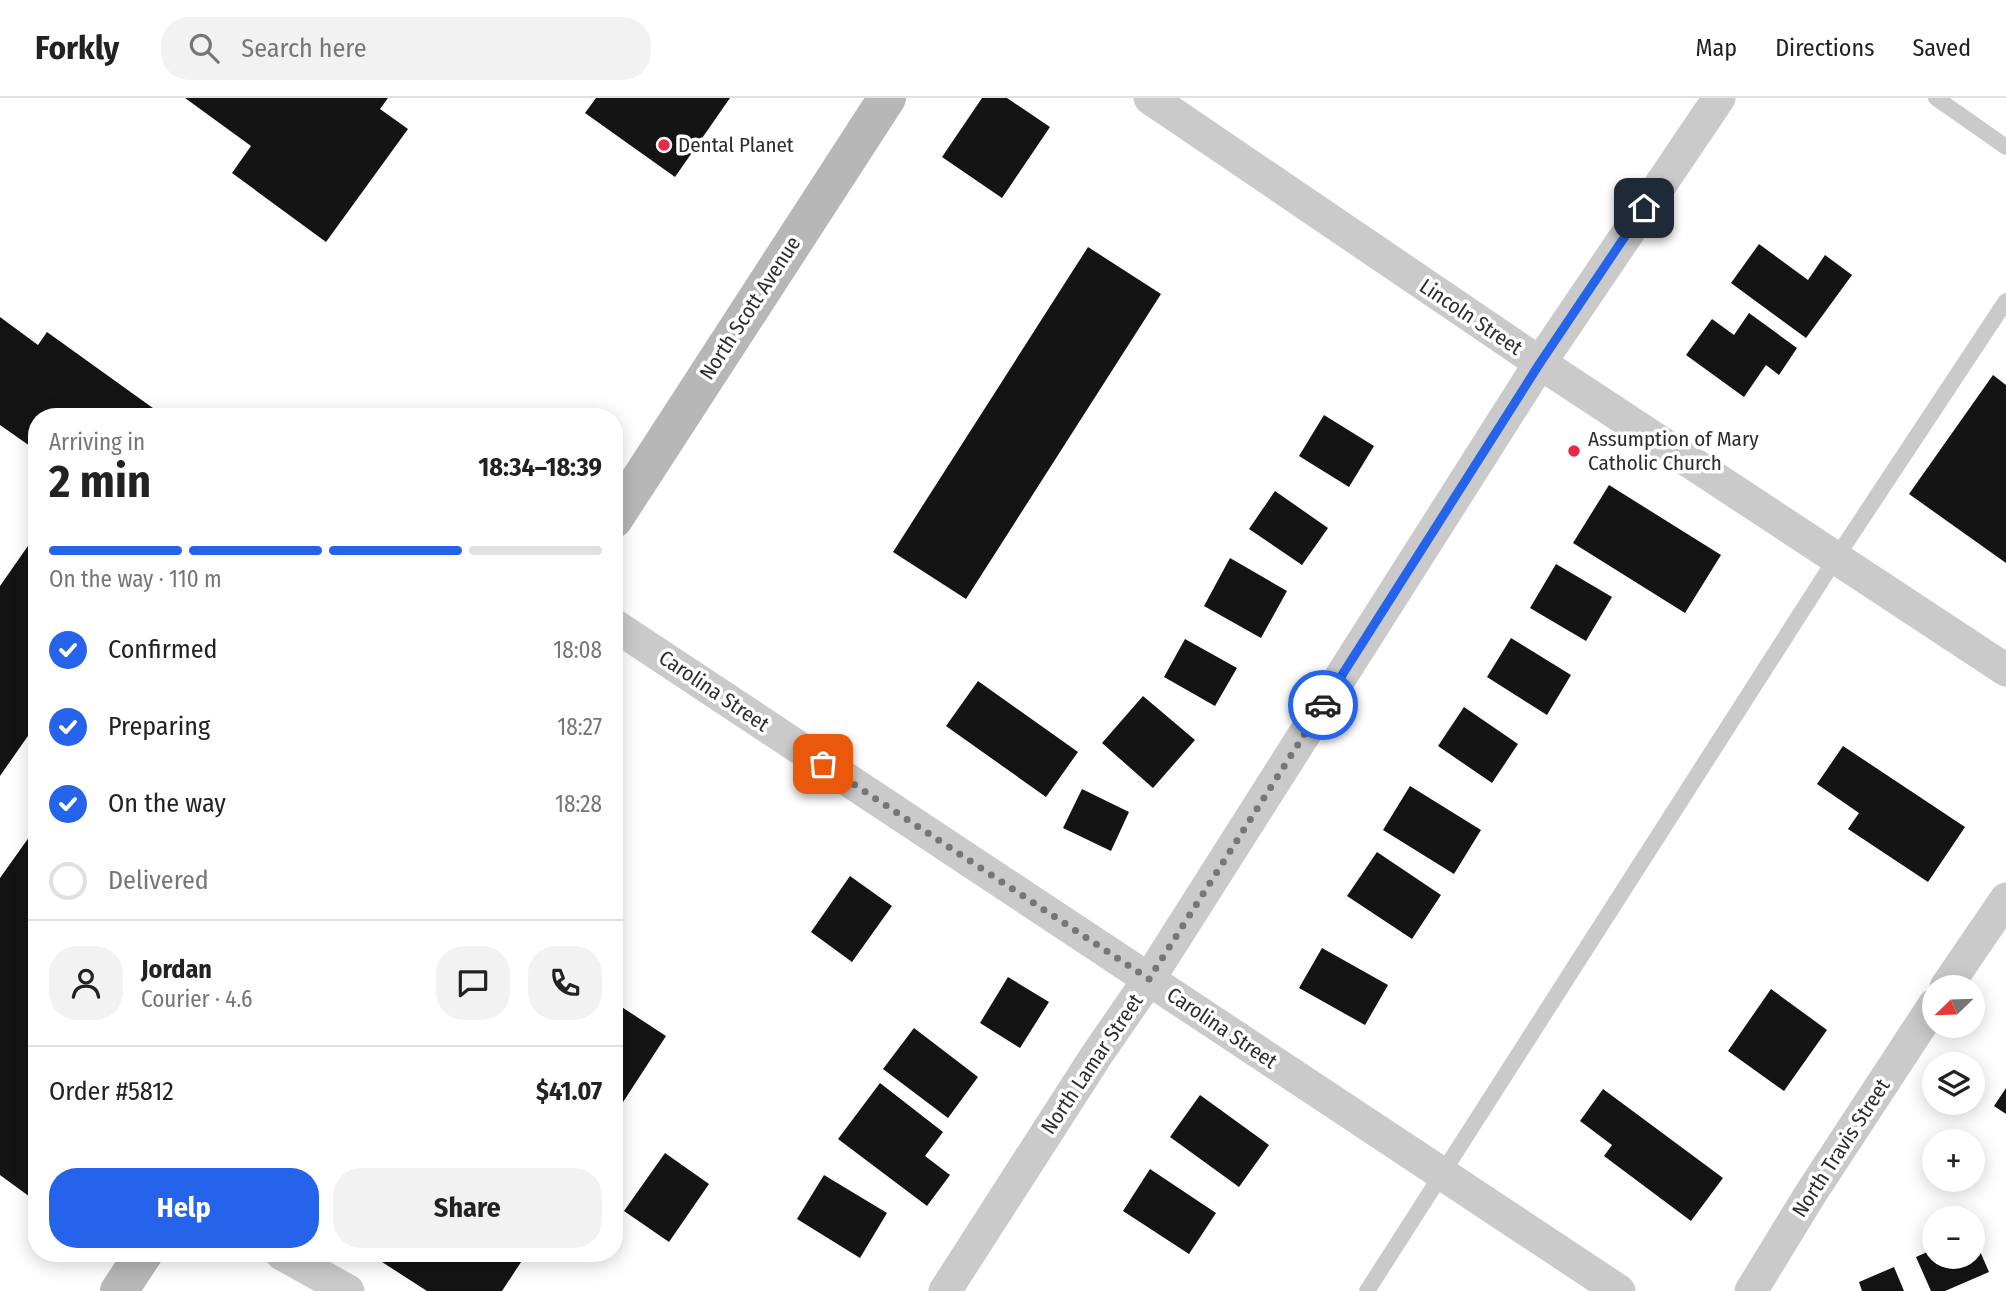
<!DOCTYPE html>
<html lang="en">
<head>
<meta charset="utf-8">
<style>
	body { margin:0; font-family:"Fira Sans Condensed",sans-serif; background:#f2f2f2; color:#222; height:100vh; display:flex; flex-direction:column; font-size:26px; white-space:nowrap }
	* { box-sizing:border-box; margin:0 }
	p { font-size:23px; color:#767676 }
	.icon { flex:none; width:38px; height:38px; fill:none; stroke:currentColor; stroke-width:2; stroke-linecap:round; stroke-linejoin:round }
	.map { position:relative; flex:1; overflow:hidden }
	.panel { position:absolute; left:28px; top:310px; width:595px; height:854px; display:flex; flex-direction:column; background:#fff; border-radius:28px; box-shadow:0 4px 18px #0003 }
	.panel>* { flex:none }
	.needle { width:46px; rotate:247deg }
	.controls { position:absolute; left:1922px; top:877px; display:grid; gap:14px }
	.controls a { display:grid; place-items:center; width:63px; height:63px; border-radius:50%; background:#fff; box-shadow:0 4px 18px #0003; font-size:35px }
	.pin { position:absolute; display:grid; place-items:center; width:60px; height:60px; color:#fff; margin:-30px; border-radius:14px; box-shadow:0 4px 10px #0006 }
	.courier { position:absolute; display:grid; place-items:center; width:70px; height:70px; margin:-35px; border:5px solid #2563eb; border-radius:50%; background:#fff; color:#222; box-shadow:0 2px 9px #0007 }
	.summary em { font-style:normal; font-weight:700 }
	.summary div { display:flex; flex-direction:column-reverse }
	.summary { display:flex; align-items:center; justify-content:space-between; height:119px; padding:0 21px }
	h1 { font-size:46px; font-weight:700; line-height:52px }
	.bar { display:grid; grid-template-columns:repeat(4,1fr); gap:10px 7px; align-content:center; height:84px; padding:0 21px }
	.bar i { height:9px; border-radius:5px; background:#e0e0e0 }
	.bar .active { background:#2563eb }
	.bar p { grid-column:span 4 }
	.line { display:flex; align-items:center; gap:18px; padding:0 21px; border-top:2px solid #e0e0e0 }
	.line div { flex:1 }
	.round { display:grid; place-items:center; flex:none; width:74px; height:74px; border-radius:28px; background:#f2f2f2 }
	ol { padding:0 21px; list-style:none }
	li { display:flex; align-items:center; gap:21px; height:77px }
	li p { margin-inline-start:auto }
	li .icon { padding:7px; border-radius:50%; background:#2563eb; color:#fff; stroke-width:4 }
	li:last-child { color:#767676 }
	li i { width:38px; height:38px; border:4px solid #e0e0e0; border-radius:50% }
	.action { display:flex; gap:14px; margin-top:auto; padding:14px 21px }
	.action a { flex:1; height:80px; border-radius:28px; background:#2563eb; color:#fff; font-size:28px; font-weight:700; line-height:80px; text-align:center }
	.action a+a { background:#f2f2f2; color:#222 }
	header { display:flex; align-items:center; gap:42px; box-sizing:border-box; height:98px; padding:0 35px; background:#fff; border-bottom:2px solid #e0e0e0 }
	header strong { font-size:33px }
	nav { display:flex; gap:38px; margin-inline-start:auto; font-size:24px }
	.search { width:490px; height:63px; background:#f2f2f2; display:flex; align-items:center; gap:18px; box-sizing:border-box; padding:0 24px; border-radius:28px; color:#767676; font-size:26px }
	.map>svg:first-child { display:block }
	.building { fill:#141414 }
	.lines { fill:none; stroke-linecap:round; stroke-linejoin:round }
	.service { stroke:#cacaca; stroke-width:16 }
	.minor { stroke:#cacaca; stroke-width:33 }
	.secondary { stroke:#b7b7b7; stroke-width:38 }
	.done { stroke:#767676; stroke-width:7; stroke-dasharray:0 12.6 }
	.route { stroke:#2563eb; stroke-width:9 }
	.poi-dot { fill:#e72b46; stroke:#fff; stroke-width:2.5 }
	.labels { text-anchor:middle; stroke-width:7; stroke-linejoin:round; paint-order:stroke }
	.poi-label { font-size:21px; fill:#2d2d2d; stroke:#fff; text-anchor:start }
	.street-label { font-size:21px; fill:#2d2d2d; stroke:#fff }
</style>
</head>
<body>
<header>
<strong>Forkly</strong>
<div class="search"><svg class="icon" aria-label="search" viewBox="0 0 24 24"><circle cx="10" cy="10" r="6"/><path d="M15 15l6 6"/></svg>Search here</div>
<nav><a>Map</a><a>Directions</a><a>Saved</a></nav>
</header>
<div class="map">
<svg width="2006" height="1193" viewBox="0 0 2006 1193">
	<rect width="100%" height="100%" fill="#fff"/>
	<path class="building" d="M185 0H388L380 11 408 31 326 144 232 75 251 48Z
		M596 0H730L675 79 585 15Z
		M982 0H1007L1050 29 1002 100 942 59Z
		M1759 146 1808 182 1825 157 1852 177 1806 240 1731 185Z
		M1088 149 1161 196 966 501 893 454Z
		M1749 215 1797 250 1779 277 1766 267 1744 299 1686 257 1712 221 1734 237Z
		M0 219 38 247 47 234 164 318H37V353L0 327Z
		M1993 277 2006 287V465L1909 396Z
		M1324 317 1374 348 1349 389 1299 358Z
		M1609 387 1721 457 1685 515 1573 445Z
		M1275 393 1328 430 1302 467 1249 431Z
		M37 435V625L0 678V488Z
		M1230 460 1287 493 1261 540 1204 508Z
		M1556 466 1612 499 1586 543 1530 510Z
		M1511 540 1571 577 1547 617 1487 579Z
		M1185 541 1237 570 1215 608 1164 579Z
		M978 583 1078 654 1046 699 946 628Z
		M1143 598 1195 642 1153 690 1102 645Z
		M1464 609 1518 646 1492 685 1438 648Z
		M1843 648 1965 729 1928 784 1848 731 1859 715 1817 686Z
		M1410 688 1481 732 1454 776 1383 732Z
		M1082 691 1129 714 1111 753 1063 730Z
		M37 728V1104L0 1077V780Z
		M1377 754 1441 797 1412 841 1347 798Z
		M850 778 892 808 852 864 811 834Z
		M1322 850 1388 887 1365 927 1299 890Z
		M1008 879 1049 904 1020 950 980 925Z
		M1771 891 1827 932 1784 993 1728 953Z
		M614 904 666 938 614 1018Z
		M914 930 978 979 948 1020 883 971Z
		M880 985 943 1034 925 1058 950 1077 927 1108 838 1041Z
		M2006 990V1016L1994 1008Z
		M1603 991 1723 1080 1691 1123 1604 1058 1612 1047 1580 1023Z
		M1200 997 1269 1047 1239 1089 1170 1039Z
		M665 1055 709 1086 669 1144 624 1113Z
		M1150 1071 1216 1115 1189 1156 1123 1113Z
		M824 1077 887 1115 860 1160 797 1121Z
		M1972 1135 1989 1174 1945 1193H1931L1916 1159 1934 1151V1158H1972Z
		M368 1155H527L502 1193H427Z
		M1894 1169 1904 1193H1862L1859 1184Z"/>
	<g class="lines">
		<path class="service" d="M1936 0 2006 49
			M1367 1193 1836 460 2006 203"/>
		<path class="minor" d="M1150 0 1540 265 2006 572
			M614 527 1619 1193
			M1946 889 2006 801
			M282 1156 348 1193
			M945 1193 1096 958 1149 881 1540 265 1719 0
			M1751 1193 1811 1095 1934 907"/>
		<path class="secondary" d="M614 421 887 0
			M119 1193 144 1155"/>
	</g>
	<g class="lines">
		<path class="done" d="M823 666 1149 881 1323 607"/>
		<path class="route" d="M1323 607 1540 265 1644 110"/>
	</g>
	<g class="poi-dot">
		<circle cx="664" cy="47" r="7"/>
		<circle cx="1574" cy="353" r="7"/>
	</g>
	<g class="labels">
		<g class="poi-label">
			<text x="678" y="54">Dental Planet</text>
			<text x="1588" y="348">Assumption of Mary<tspan x="1588" dy="24">Catholic Church</tspan></text>
		</g>
		<g class="street-label">
			<text transform="translate(750 210) rotate(-57)" y="7">North Scott Avenue</text>
			<text transform="translate(1471 219) rotate(34)" y="7">Lincoln Street</text>
			<text transform="translate(714 593) rotate(34)" y="7">Carolina Street</text>
			<text transform="translate(1222 930) rotate(34)" y="7">Carolina Street</text>
			<text transform="translate(1092 966) rotate(-56)" y="7">North Lamar Street</text>
			<text transform="translate(1841 1050) rotate(-57)" y="7">North Travis Street</text>
		</g>
	</g>
</svg>
<div class="controls">
<a><svg class="needle" viewBox="-14 -14 28 28"><path d="M0-13l5 13h-10z" fill="#e53935"/><path d="M0 13l5-13h-10z" fill="#767676"/></svg></a>
<a><svg class="icon" aria-label="layers" viewBox="0 0 24 24"><path d="M12 4l9 5-9 5-9-5zM3 14l9 5 9-5"/></svg></a>
<a>+</a>
<a>−</a>
</div>
<div class="pin" style="left:823px;top:666px;background:#ea580c"><svg class="icon" aria-label="bag" viewBox="0 0 24 24"><path d="M5 8h14l-1 12H6zM9 8a3 3 0 0 1 6 0"/></svg></div>
<div class="pin" style="left:1644px;top:110px;background:#1f2937"><svg class="icon" aria-label="home" viewBox="0 0 24 24"><path d="M3 11l9-7 9 7M6 9v11h12V9"/></svg></div>
<div class="courier" style="left:1323px;top:607px"><svg class="icon" aria-label="car" viewBox="0 0 24 24"><path d="M5 17H2v-5l4-1 3-4h7l3 4 3 1v5h-3M9 17h6M6 11h13"/><circle cx="7" cy="17" r="2"/><circle cx="17" cy="17" r="2"/></svg></div>
<section class="panel">
<div class="summary"><div><h1>2 min</h1><p>Arriving in</p></div><em>18:34–18:39</em></div>
<div class="bar"><i class="active"></i><i class="active"></i><i class="active"></i><i></i><p>On the way · 110 m</p></div>
<ol>
<li><svg class="icon" aria-label="check" viewBox="0 0 24 24"><path d="M5 12l5 5 9-10"/></svg>Confirmed<p>18:08</p></li>
<li><svg class="icon" aria-label="check" viewBox="0 0 24 24"><path d="M5 12l5 5 9-10"/></svg>Preparing<p>18:27</p></li>
<li><svg class="icon" aria-label="check" viewBox="0 0 24 24"><path d="M5 12l5 5 9-10"/></svg>On the way<p>18:28</p></li>
<li><i></i>Delivered</li>
</ol>
<div class="line" style="height:126px"><a class="round"><svg class="icon" aria-label="person" viewBox="0 0 24 24"><circle cx="12" cy="8" r="4"/><path d="M4 21q1-7 8-7t8 7"/></svg></a><div><b>Jordan</b><p>Courier · 4.6</p></div><a class="round"><svg class="icon" aria-label="chat" viewBox="0 0 24 24"><path d="M4 5h16v11H9l-5 4z"/></svg></a><a class="round"><svg class="icon" aria-label="phone" viewBox="0 0 24 24"><path d="M5 4h4l2 5-3 2q2 4 5 5l2-3 5 2v4C11 20 4 13 5 4z"/></svg></a></div>
<div class="line" style="height:91px"><div>Order #5812</div><b>$41.07</b></div>
<div class="action"><a>Help</a><a>Share</a></div>
</section>
</div>
</body>
</html>
